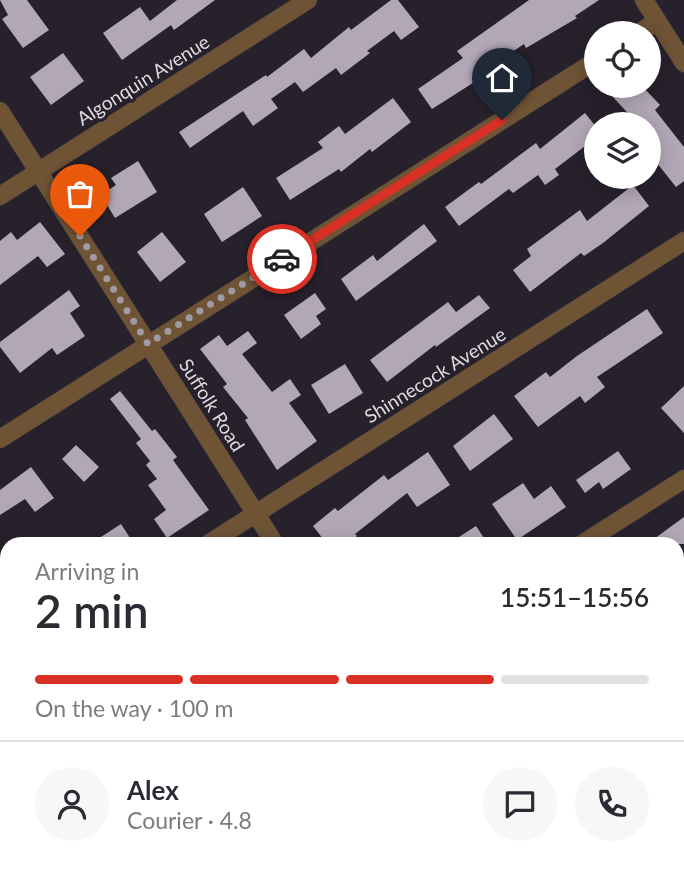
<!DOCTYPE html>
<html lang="en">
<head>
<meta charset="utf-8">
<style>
	body { margin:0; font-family:Lato,sans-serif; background:#f7f7f7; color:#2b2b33; height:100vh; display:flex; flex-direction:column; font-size:26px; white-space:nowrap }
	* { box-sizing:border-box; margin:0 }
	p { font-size:23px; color:#7c7c81 }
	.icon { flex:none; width:38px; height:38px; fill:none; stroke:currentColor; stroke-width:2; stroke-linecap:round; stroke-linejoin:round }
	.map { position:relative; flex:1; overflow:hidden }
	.details { position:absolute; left:0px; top:537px; width:684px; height:345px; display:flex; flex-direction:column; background:#fff; border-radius:21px 21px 0 0; box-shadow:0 4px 18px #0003 }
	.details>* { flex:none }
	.fabs { position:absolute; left:584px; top:21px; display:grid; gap:14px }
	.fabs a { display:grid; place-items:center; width:77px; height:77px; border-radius:50%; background:#fff; box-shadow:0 4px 18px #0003; font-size:35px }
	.pin { position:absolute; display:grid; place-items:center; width:60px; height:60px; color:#fff; margin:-72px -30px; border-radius:50% 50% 50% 0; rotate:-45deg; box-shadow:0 0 7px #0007 }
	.pin .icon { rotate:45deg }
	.courier { position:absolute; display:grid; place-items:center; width:70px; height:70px; margin:-35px; border:5px solid #d93025; border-radius:50%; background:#fff; color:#222; box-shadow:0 2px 9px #0007 }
	.headline em { font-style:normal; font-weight:600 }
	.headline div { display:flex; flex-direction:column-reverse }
	.headline { display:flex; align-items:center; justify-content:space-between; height:119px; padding:0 35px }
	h1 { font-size:46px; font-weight:600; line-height:52px }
	.bar { display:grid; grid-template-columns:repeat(4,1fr); gap:10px 7px; align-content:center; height:84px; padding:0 35px }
	.bar i { height:9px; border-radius:5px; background:#e1e1e2 }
	.bar .current { background:#d93025 }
	.bar p { grid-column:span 4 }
	.line { display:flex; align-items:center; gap:18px; padding:0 35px; border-top:2px solid #e1e1e2 }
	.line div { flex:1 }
	.round { display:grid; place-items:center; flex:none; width:74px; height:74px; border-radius:37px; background:#f7f7f7 }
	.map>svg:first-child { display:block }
	.building { fill:#b2a7b6 }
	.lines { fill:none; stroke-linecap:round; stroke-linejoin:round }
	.minor-casing { stroke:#413b46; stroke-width:19 }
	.minor { stroke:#6e5335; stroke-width:18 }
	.done { stroke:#9f9aa3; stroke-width:7; stroke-dasharray:0 12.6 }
	.route { stroke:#d93025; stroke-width:9 }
	.labels { text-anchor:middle; stroke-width:7; stroke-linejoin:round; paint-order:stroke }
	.street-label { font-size:19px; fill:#dfdbe3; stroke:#27212c }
</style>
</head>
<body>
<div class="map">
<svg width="684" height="881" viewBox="0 0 684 881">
	<rect width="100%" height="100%" fill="#27212c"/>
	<path class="building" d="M0 0H27L49 30 23 48 2 19 8 15Z
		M177 0H215L174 30 171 25 122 60 103 33 140 7 150 21Z
		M391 0H398L419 27 401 40 394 31 367 51 370 53 341 75 336 68 303 92 295 82 271 99 278 108 253 126 243 111 190 148 179 132 266 75 267 77 304 49 311 58 349 27 351 30Z
		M529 0H599L575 16 577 18 526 48 524 44 493 65 495 69 432 109 418 89 463 58 457 51Z
		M63 53 84 81 51 105 30 77Z
		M623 86H642L660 105 655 110 684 147V181L676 187 649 153V124H638L612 96Z
		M393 98 411 122 372 152 370 149 341 172 339 169 290 200 276 178 323 148 318 142 339 126 345 134Z
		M585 113 597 128V137L555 169 559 175 545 185 538 175 513 193 509 189 459 226 445 207 479 182 481 184 536 143 540 149Z
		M138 161 157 192 115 218 101 195 116 185 111 178Z
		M633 185 649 206 603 243 584 256 581 253 530 292 513 270 531 256 527 249 580 210 587 221Z
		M243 187 262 216 222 242 204 214Z
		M40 222 65 254 47 267 38 256 0 285V241L11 232 17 240Z
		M424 224 437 241 356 301 341 279 373 255 377 261Z
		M162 232 186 262 160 282 137 252Z
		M69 290 80 306 70 313 85 336 57 355 52 348 20 373 0 347V342Z
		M315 293 326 309 316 316 321 324 301 339 284 315Z
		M479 295 490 308 436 347 435 345 387 382 370 360 448 302 456 312Z
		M647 309 663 333 597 377 605 387 585 403 580 396 538 427 514 396 546 372 550 377 577 356Z
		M248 331 257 343 242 354 272 392 290 379 301 395 289 403 317 441 277 470 245 420 248 418 223 387 227 384 200 349 219 335 227 346Z
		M345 364 363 393 329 414 311 385Z
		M684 386V433L661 408Z
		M120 391 152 431 155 429 177 457 173 460 209 510 167 538 154 519 166 510 148 485 157 479 146 465 150 461 136 443 141 439 110 399Z
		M494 414 513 439 470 471 453 446Z
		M76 445 99 467 84 482 62 459Z
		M618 451 631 469 603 489 599 482 585 493 576 480Z
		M428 452 450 485 417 507 407 493 355 534 357 536 346 544H327L313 526 335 508 338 511 384 475 388 480Z
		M31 467 54 498 35 512 25 499 0 515V490Z
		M523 483 534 499 551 486 566 507 517 540 492 504Z
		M684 517V544H647Z
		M121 524 134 544H90Z
		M476 526 488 544H448Z"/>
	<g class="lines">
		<g class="minor-casing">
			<path id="minor" d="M644 0 684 63
				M639 33 657 21
				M0 111 275 544
				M0 196 308 0
				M0 439 597 60
				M208 544 684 241
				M582 544 684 479
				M0 677 7 672
				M677 742 684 735
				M0 862 7 873
				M248 875 252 881
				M486 875 490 881
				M549 881 555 875"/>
		</g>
		<use href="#minor" class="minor"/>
	</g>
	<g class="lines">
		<path class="done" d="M80 236 148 344 282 259"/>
		<path class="route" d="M282 259 502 120"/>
	</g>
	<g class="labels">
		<g class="street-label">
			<text transform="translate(143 80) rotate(-32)" y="7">Algonquin Avenue</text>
			<text transform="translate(435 375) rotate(-32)" y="7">Shinnecock Avenue</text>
			<text transform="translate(212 405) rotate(58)" y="7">Suffolk Road</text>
		</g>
	</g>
</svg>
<div class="fabs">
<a><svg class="icon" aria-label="locate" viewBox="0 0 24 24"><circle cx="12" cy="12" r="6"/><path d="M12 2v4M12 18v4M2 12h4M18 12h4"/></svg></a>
<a><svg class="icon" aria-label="layers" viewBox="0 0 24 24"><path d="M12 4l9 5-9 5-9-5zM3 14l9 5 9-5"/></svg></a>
</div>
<div class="pin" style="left:80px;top:236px;background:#ea580c"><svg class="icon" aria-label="bag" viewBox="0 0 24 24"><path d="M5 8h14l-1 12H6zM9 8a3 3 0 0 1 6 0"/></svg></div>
<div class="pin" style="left:502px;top:120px;background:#1f2937"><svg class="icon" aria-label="home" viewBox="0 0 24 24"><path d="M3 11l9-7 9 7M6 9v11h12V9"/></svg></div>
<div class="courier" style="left:282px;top:259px"><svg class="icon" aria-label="car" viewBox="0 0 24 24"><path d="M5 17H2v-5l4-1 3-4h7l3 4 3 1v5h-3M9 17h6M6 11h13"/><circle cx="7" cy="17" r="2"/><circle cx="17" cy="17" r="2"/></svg></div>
<section class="details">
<div class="headline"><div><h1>2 min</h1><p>Arriving in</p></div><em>15:51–15:56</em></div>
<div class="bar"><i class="current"></i><i class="current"></i><i class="current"></i><i></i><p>On the way · 100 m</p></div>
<div class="line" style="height:126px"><a class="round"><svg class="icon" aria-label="person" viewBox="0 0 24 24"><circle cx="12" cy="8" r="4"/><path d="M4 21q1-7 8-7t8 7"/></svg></a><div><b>Alex</b><p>Courier · 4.8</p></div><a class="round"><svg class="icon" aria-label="chat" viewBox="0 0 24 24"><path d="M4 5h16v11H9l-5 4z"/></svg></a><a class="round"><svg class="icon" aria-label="phone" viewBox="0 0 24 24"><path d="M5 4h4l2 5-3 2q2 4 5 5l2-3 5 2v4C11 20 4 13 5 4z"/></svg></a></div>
</section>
</div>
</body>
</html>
